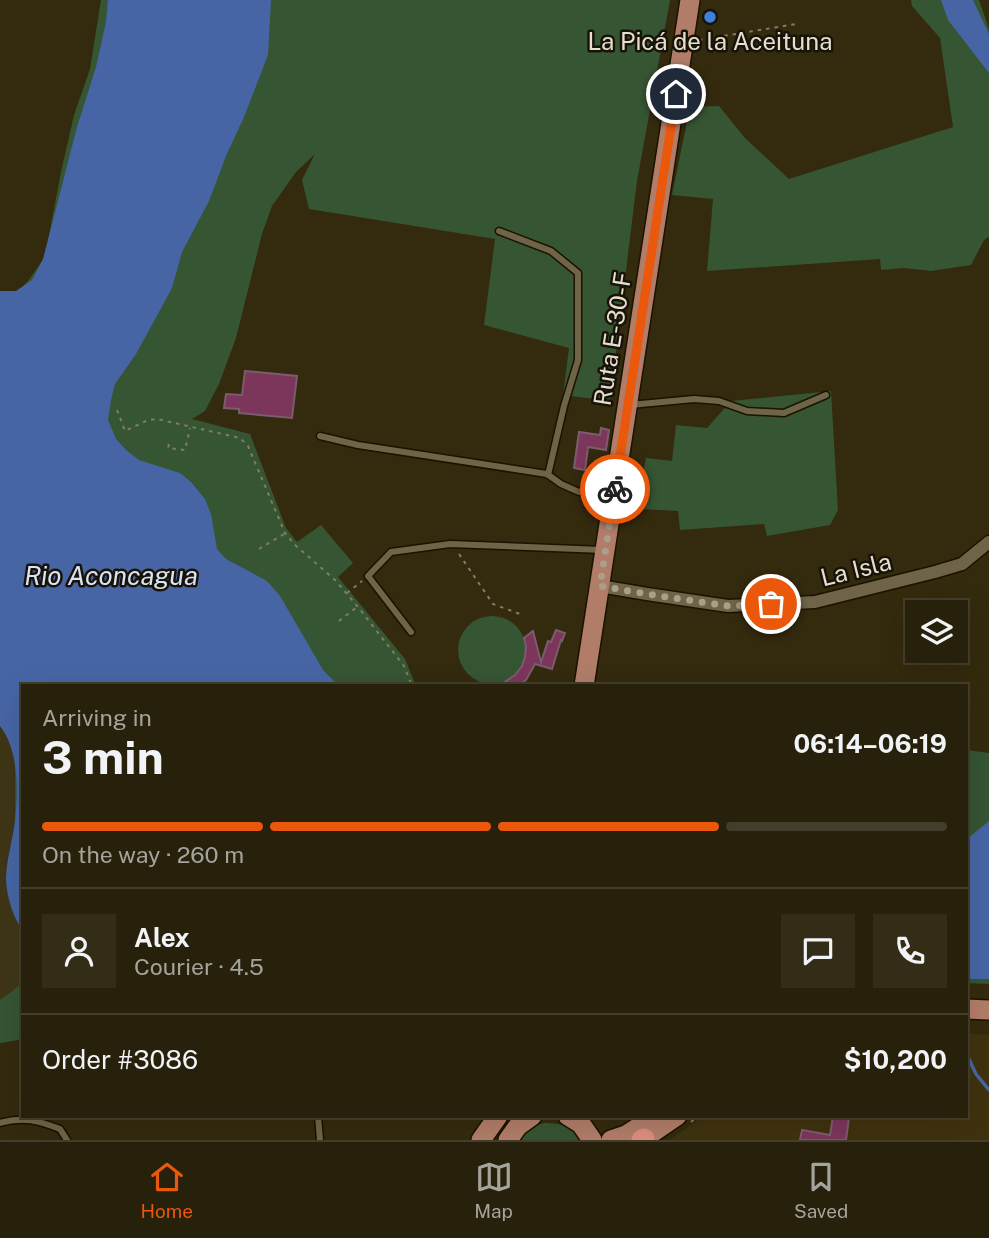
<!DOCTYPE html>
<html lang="en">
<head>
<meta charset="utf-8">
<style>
	body { margin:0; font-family:"Public Sans",sans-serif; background:#332d18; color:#f1f3f6; height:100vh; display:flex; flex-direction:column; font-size:26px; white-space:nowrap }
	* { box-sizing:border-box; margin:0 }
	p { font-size:23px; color:#a4a39c }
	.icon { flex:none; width:38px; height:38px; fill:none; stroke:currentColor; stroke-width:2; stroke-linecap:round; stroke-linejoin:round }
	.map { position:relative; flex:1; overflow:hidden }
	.panel { position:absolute; left:21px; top:684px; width:947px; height:434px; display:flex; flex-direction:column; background:#27200a; border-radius:0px; box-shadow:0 7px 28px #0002,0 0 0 2px #433e2b }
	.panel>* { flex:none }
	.controls { position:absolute; left:905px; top:600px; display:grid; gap:14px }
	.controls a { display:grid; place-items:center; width:63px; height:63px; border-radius:0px; background:#27200a; box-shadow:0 7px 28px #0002,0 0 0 2px #433e2b; font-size:35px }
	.pin { position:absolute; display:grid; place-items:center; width:60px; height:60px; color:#fff; margin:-30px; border:4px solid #fff; border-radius:50%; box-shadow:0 2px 7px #0007 }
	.courier { position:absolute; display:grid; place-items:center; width:70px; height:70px; margin:-35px; border:5px solid #ea580c; border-radius:50%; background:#fff; color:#222; box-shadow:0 2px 9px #0007 }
	.head em { font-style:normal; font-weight:700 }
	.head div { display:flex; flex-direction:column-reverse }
	.head { display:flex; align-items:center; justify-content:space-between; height:119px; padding:0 21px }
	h1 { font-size:46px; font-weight:700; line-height:52px }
	.bar { display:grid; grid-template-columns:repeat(4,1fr); gap:10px 7px; align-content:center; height:84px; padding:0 21px }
	.bar i { height:9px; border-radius:5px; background:#433e2b }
	.bar .on { background:#ea580c }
	.bar p { grid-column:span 4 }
	.line { display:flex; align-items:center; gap:18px; padding:0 21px; border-top:2px solid #433e2b }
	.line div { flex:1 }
	.round { display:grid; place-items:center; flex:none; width:74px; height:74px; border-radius:0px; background:#332d18 }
	.dock { display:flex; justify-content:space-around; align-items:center; height:98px; border-top:2px solid #433e2b; background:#27200a; font-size:19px; color:#a4a39c }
	.dock a { display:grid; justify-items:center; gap:4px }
	.dock .on { color:#ea580c }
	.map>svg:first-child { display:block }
	.built { fill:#3f320e }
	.green { fill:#365533 }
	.sand { fill:#3e3616 }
	.water { fill:#4765a5 }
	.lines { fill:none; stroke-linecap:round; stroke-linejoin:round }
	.stream { stroke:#4765a5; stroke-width:3.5 }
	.building { fill:#7c365c; stroke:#7b5c6b; stroke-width:2 }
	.lane-casing { stroke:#1c1200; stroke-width:9 }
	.street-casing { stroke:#1c1200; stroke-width:15 }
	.primary-casing { stroke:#1c1200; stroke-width:22 }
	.highway-casing { stroke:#1c1200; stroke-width:24 }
	.path { stroke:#837b64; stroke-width:2; stroke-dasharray:3.5 5; stroke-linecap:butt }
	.lane { stroke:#6f6447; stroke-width:6 }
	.street { stroke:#6f6447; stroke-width:12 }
	.primary { stroke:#b17d69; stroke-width:19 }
	.highway { stroke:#dd8d7f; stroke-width:21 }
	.done { stroke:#a8a08b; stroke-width:7; stroke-dasharray:0 12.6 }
	.route { stroke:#ea580c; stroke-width:9 }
	.shop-dot { fill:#3f7fe0; stroke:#181308; stroke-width:2.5 }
	.labels { text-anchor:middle; stroke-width:5; stroke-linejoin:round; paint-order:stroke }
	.poi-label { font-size:24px; fill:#e6dfcf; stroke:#181308 }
	.street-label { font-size:24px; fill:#e6dfcf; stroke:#181308 }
	.water-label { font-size:26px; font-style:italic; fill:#d9e3f5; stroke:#181308 }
</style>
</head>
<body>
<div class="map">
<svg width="989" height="1140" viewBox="0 0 989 1140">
	<rect width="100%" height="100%" fill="#342a0e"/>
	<path class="built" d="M966 1033 989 1035V1140H669L703 1117 966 1116Z"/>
	<path class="green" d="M101 0H670L637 181 610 401 563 395 569 348 484 325 495 239 309 209 302 180 315 154 296 172 272 206 262 234 236 338 219 384 205 411 192 419 250 434 286 528 297 542 321 525 353 563 338 577 405 659 416 686H23V1039L1 1043H0V295L17 293 28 281 45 257 61 172 74 115 90 69Z
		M911 0H979L989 29V237L984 240 971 265 931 271 904 268 881 270 880 259 707 271 713 199 672 195 690 107 719 106 745 138 789 179 953 127 940 38 912 6Z
		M831 391 838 510 830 525 767 536 764 524 680 530 678 511 622 508 627 486 640 488 646 458 672 461 676 425 707 428 731 401Z
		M458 650a34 34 0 1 1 68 0a34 34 0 1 1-68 0Z
		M966 750 989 753V984L966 983Z
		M544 1123C561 1123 572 1126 582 1140H519C527 1131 533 1126 544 1123Z"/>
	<path class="sand" d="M0 726 6 733 15 756V821L10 849 21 930 23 931V983L0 1000Z"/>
	<path class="water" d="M108 0H271L268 55 244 117 226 156 209 201 182 252 172 288 136 354 115 384 111 400 108 420 116 439 127 451 139 460 180 473 191 482 205 499 211 514 217 549 226 559 267 581 280 596 323 670 339 686H23V931C13 917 7 898 6 880 6 860 13 840 15 821 18 791 19 750 0 726V291H16L32 280 43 259 77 127 96 67 106 22Z
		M941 0H973L989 34V73L948 20Z
		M989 821V979H966V840Z"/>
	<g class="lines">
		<path class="stream" d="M966 1053 976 1074 989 1090"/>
	</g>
	<path class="building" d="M245 371 297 376 292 418 239 413V409L224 408 226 394 242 395Z
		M601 428 609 430 606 450 588 447 585 470 574 468 579 432 600 435Z
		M556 630 565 633 562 641 561 640 552 669 535 664 526 680 518 686H499L515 675 522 666 525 657 526 646 524 638 533 631 541 662 548 641 551 642Z
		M833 1116 849 1118 846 1140H800L802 1130 830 1135Z"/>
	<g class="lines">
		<g class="lane-casing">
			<path id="lane" d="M499 231 551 251 578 273V360L564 406 548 475
				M630 405 694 399 719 401 747 411 784 413 826 395
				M320 436 358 445 547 474 561 484 579 492 610 485
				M411 632 368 576 391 552 450 544 603 550
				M318 1116 320 1140
				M0 1123C23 1116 39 1121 60 1129L67 1140"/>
		</g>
		<g class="street-casing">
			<path id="street" d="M600 586 647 594 728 606 815 602 935 572 962 564 989 542"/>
		</g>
		<g class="primary-casing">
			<path id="primary" d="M584 686 690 0
				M966 1009 989 1010
				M568 1116 581 1124 592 1140
				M646 1137 677 1116
				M481 1140 498 1116
				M508 1140 518 1126 532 1116
				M611 1140 626 1135 656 1116"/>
		</g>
		<g class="highway-casing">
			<path id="highway" d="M642 1140 644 1139"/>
		</g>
		<path class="path" d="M699 40 796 24
			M117 410 125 431 148 420 157 419 240 438 248 446 285 533 294 544 335 580 358 607 404 666 412 686
			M169 444 168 448 185 450 190 428
			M259 549 284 534
			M459 554 493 604 520 614
			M347 593 362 581
			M339 621 357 607
			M600 1116 605 1118 616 1116
			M691 1122 698 1116"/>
		<use href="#lane" class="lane"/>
		<use href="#street" class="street"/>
		<use href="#primary" class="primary"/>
		<use href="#highway" class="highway"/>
	</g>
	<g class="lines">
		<path class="done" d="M615 489 600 586 647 594 728 606 771 604"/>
		<path class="route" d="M615 489 676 94"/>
	</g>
	<circle class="shop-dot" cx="710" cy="17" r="7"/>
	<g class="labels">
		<g class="poi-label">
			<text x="710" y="50">La Picá de la Aceituna</text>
		</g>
		<g class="street-label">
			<text transform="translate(613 339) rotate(-81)" y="8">Ruta E-30-F</text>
			<text transform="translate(856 570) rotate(-14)" y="8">La Isla</text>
		</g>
		<g class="water-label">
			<text x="111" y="585">Rio Aconcagua</text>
		</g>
	</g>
</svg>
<div class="controls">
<a><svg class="icon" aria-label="layers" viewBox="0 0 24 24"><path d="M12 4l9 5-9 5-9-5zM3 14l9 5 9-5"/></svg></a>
</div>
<div class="pin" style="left:771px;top:604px;background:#ea580c"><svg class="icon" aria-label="bag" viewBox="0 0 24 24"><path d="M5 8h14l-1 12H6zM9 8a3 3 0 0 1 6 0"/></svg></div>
<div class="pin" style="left:676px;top:94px;background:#1f2937"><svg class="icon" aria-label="home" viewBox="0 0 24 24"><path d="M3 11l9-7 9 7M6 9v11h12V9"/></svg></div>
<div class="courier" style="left:615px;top:489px"><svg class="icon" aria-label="bike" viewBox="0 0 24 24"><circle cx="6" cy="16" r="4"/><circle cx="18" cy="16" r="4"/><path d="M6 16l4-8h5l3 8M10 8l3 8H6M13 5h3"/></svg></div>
<section class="panel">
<div class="head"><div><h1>3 min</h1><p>Arriving in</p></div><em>06:14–06:19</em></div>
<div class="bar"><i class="on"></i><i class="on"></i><i class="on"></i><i></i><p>On the way · 260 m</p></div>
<div class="line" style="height:126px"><a class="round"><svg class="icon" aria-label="person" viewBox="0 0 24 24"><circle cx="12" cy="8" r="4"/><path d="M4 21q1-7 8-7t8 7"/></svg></a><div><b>Alex</b><p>Courier · 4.5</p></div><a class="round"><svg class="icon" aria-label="chat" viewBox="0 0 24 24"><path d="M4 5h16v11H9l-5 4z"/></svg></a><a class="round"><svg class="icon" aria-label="phone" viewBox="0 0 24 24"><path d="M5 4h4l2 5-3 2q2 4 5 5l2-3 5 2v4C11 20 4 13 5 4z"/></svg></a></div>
<div class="line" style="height:91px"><div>Order #3086</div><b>$10,200</b></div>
</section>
</div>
<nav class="dock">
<a class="on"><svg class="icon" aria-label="home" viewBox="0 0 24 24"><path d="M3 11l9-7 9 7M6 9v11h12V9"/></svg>Home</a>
<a><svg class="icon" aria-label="map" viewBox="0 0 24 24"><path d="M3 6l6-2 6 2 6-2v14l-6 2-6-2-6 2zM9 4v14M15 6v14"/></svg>Map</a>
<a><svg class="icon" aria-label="saved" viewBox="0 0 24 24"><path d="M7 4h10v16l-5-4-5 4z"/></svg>Saved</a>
</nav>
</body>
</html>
